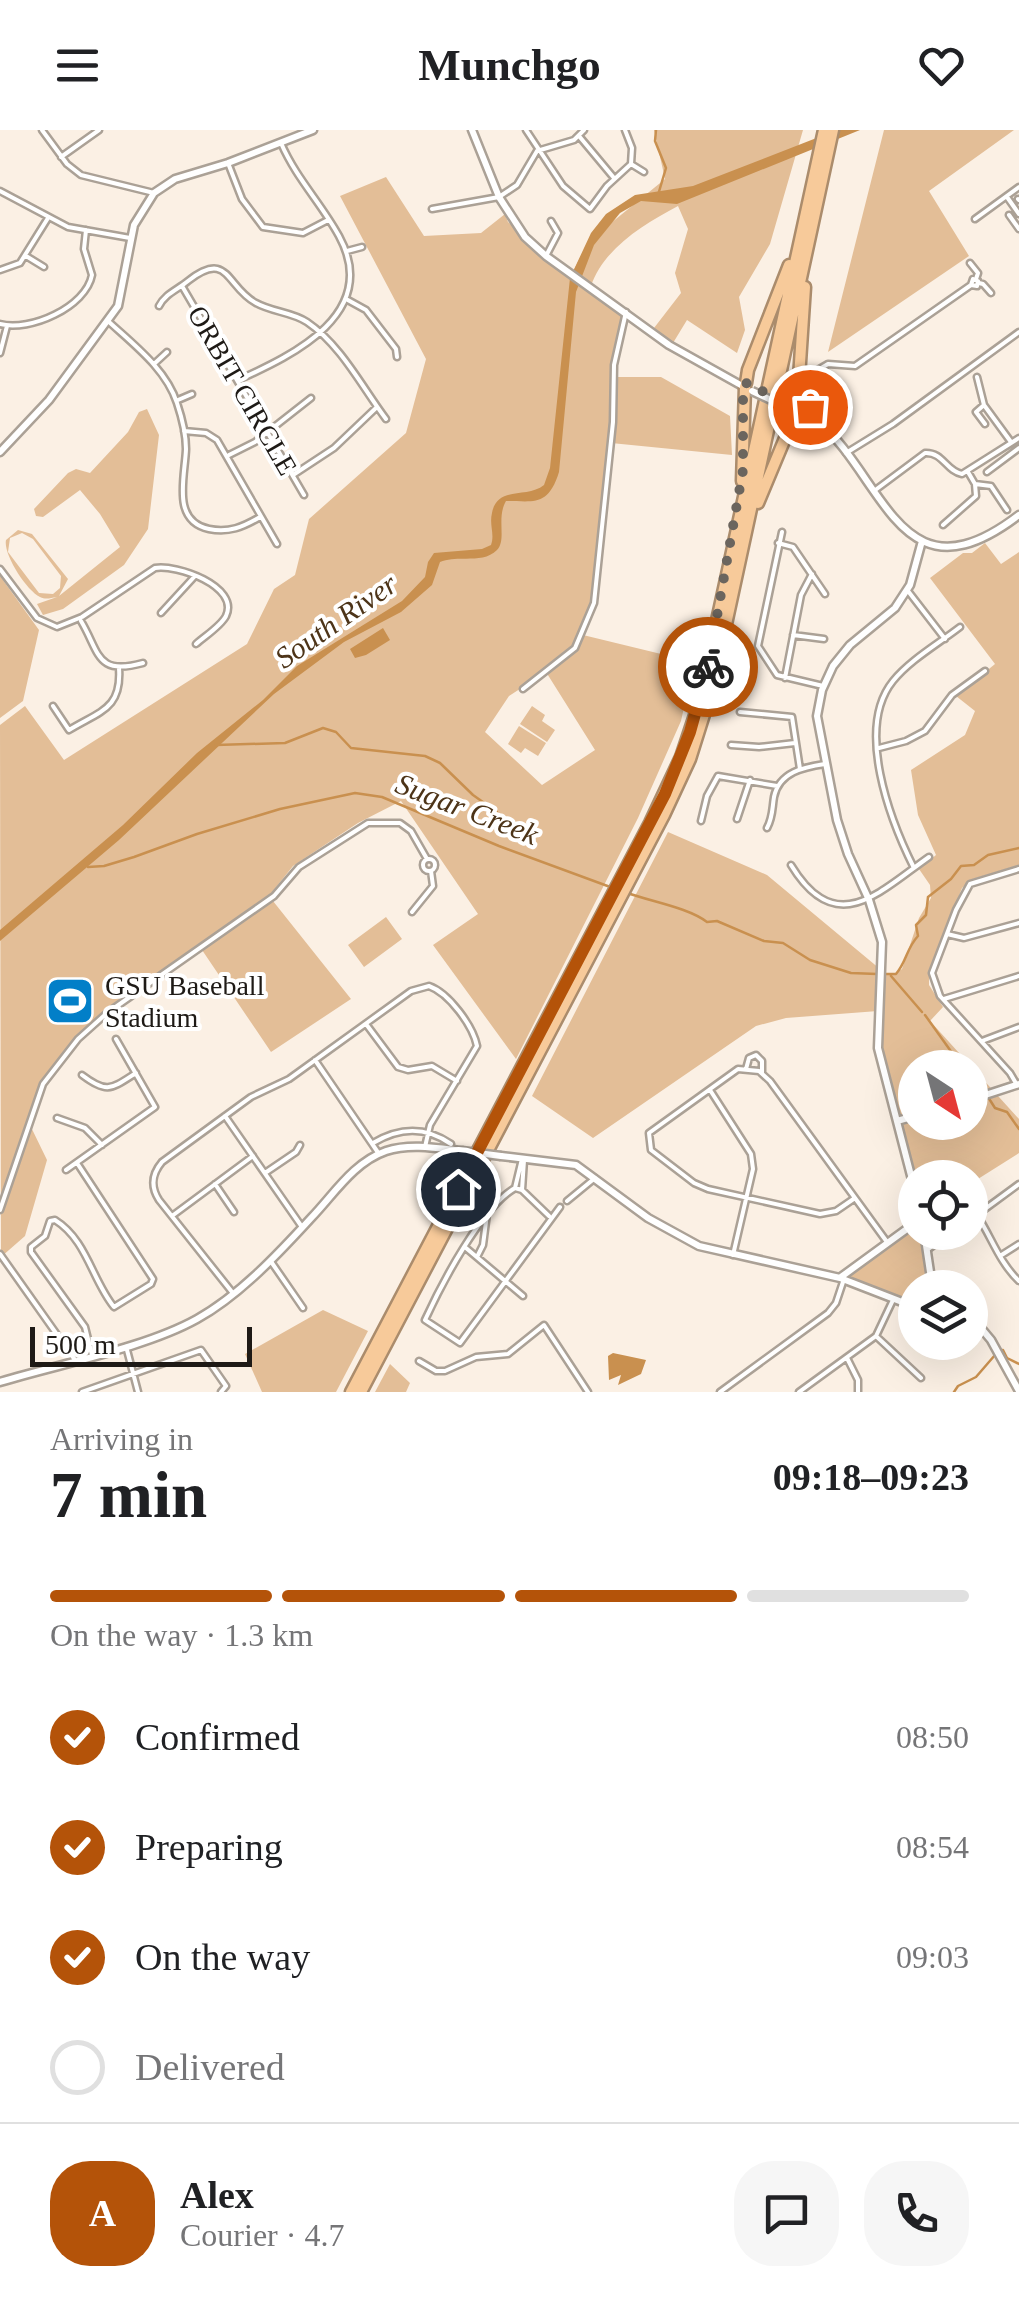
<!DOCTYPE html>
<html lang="en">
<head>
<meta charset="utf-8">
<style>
	body { margin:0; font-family:"Times New Roman",serif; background:#f6f6f6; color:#202124; height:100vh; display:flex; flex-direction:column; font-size:38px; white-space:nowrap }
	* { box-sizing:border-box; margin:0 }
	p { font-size:32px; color:#757577 }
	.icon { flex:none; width:55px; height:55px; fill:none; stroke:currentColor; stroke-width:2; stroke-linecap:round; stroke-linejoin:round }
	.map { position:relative; height:1262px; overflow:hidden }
	.details { display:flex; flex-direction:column; background:#fff; flex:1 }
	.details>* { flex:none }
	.needle { width:65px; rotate:144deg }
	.controls { position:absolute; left:898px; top:920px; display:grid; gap:20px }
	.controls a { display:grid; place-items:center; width:90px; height:90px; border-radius:50%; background:#fff; box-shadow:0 10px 40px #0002; font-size:50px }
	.scale { position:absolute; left:30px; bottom:25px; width:222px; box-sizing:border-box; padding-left:10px; border:5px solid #1e1a16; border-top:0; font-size:28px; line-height:35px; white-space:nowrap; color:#1e1a16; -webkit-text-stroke:8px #fff; paint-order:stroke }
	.pin { position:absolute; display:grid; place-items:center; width:85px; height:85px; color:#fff; margin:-42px; border:5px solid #fff; border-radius:50%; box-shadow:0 2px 10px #0007 }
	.courier { position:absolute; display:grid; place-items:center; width:100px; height:100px; margin:-50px; border:8px solid #b45309; border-radius:50%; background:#fff; color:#222; box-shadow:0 2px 12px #0007 }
	.overview em { font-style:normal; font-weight:600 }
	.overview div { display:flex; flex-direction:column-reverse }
	.overview { display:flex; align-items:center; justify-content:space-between; height:170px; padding:0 50px }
	h1 { font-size:65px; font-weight:600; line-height:75px }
	.bar { display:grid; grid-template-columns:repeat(4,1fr); gap:15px 10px; align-content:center; height:120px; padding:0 50px }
	.bar i { height:12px; border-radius:8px; background:#e0e0e0 }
	.bar .selected { background:#b45309 }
	.bar p { grid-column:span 4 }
	.line { display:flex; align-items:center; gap:25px; padding:0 50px; border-top:2px solid #e0e0e0 }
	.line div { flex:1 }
	.round { display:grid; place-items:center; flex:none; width:105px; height:105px; border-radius:40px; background:#f6f6f6 }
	ol { padding:0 50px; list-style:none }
	li { display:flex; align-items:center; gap:30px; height:110px }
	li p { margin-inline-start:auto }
	li .icon { padding:10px; border-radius:50%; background:#b45309; color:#fff; stroke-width:4 }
	li:last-child { color:#757577 }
	li i { width:55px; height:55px; border:5px solid #e0e0e0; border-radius:50% }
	header { display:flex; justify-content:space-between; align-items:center; height:130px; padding:0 50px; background:#fff; font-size:45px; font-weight:600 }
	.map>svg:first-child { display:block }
	.green { fill:#e3be97; fill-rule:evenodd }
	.water { fill:#c9904f }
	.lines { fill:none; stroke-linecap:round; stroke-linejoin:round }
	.stream { stroke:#c9904f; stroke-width:2.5 }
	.minor-casing { stroke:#aba196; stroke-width:9 }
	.tertiary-casing { stroke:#aba196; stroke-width:11 }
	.motorway-casing { stroke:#ab8c6c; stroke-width:15 }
	.minor { stroke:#fff; stroke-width:4 }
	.tertiary { stroke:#fff; stroke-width:6 }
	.motorway { stroke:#f7ca9a; stroke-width:10 }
	.tertiary-bridge-casing { stroke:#aba196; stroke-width:11; stroke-linecap:butt }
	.tertiary-bridge { stroke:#fff; stroke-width:6 }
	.done { stroke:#6b655e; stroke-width:10; stroke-dasharray:0 18 }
	.route { stroke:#b45309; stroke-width:12 }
	.labels { text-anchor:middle; stroke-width:8; stroke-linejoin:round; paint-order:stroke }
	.street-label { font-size:28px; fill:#1e1a16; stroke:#fff }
	.poi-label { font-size:28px; fill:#1e1a16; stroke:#fff; text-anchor:start }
	.water-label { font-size:30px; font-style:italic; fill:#4d3418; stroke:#fff }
</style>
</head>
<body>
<header><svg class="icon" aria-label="menu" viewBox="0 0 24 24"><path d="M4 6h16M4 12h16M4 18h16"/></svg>Munchgo<svg class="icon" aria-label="heart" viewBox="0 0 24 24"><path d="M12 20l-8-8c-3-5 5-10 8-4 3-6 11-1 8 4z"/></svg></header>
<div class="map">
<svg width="1019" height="1262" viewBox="0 0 1019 1262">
	<rect width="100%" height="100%" fill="#fbf0e4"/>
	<path class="green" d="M654 0H803L770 114 739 167 745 200 737 223 687 190 673 213 654 198 681 163 675 143 688 99 678 76C644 94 604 118 591 156L624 180 610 247H661L730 286 732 325 611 313 599 447 583 505 694 532 681 591 638 688 516 929 433 815 478 784 401 671 358 693 293 736 269 766 351 869 271 922 200 817C148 856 78 888 45 949 38 962 34 979 29 993L47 1030 25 1106 1 1127 0 595 25 576 64 630 247 514 274 459 295 445 309 389 406 303 426 229 340 66 386 47 424 106 481 103 505 84 508 92 571 145 589 111 665 49ZM546 542 595 620 542 655 485 602 509 566Z
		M884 0H1014L929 61 969 126 828 222Z
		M147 279 159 305 148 399 124 435 63 479 43 485 37 474 57 467C50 468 46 470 40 467 26 460 3 424 6 410L18 400 32 404 68 449 59 466 120 417 100 384 80 360 43 387 36 386 34 379 68 343 76 339 90 343 128 302 139 282ZM22 403 33 409 61 446 60 458 53 464 39 463 8 422 10 408Z
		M985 413 1001 434 1019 422V735L973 749 962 758 929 843V855L943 877 930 891 1019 989V1023L970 1054V1048H915V1064L877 912 878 881 786 888 756 896 593 1008 532 966 668 702 767 745 886 844 892 845 902 839 919 788 931 768 930 755 919 739 936 725 918 685 911 640 965 605 975 581 956 566 995 534 930 448 963 423H972ZM915 938H970V992H915Z
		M0 446 39 500 23 571 0 588Z
		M532 576 545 585 542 591 555 600 547 612 520 594Z
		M519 596 546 613 538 626 525 618 521 623 508 614Z
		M386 787 402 809 364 837 348 815Z
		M915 1097V1102L921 1103 932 1157 915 1158V1174L848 1146Z
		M323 1180 368 1201 336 1262H262L245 1224Z
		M390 1234 410 1253 406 1262H375Z"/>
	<path class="water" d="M837 0H860L677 74 641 71 620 83 594 115 576 162 559 342C548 377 534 371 506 371 496 388 507 410 497 420 482 435 458 424 440 432L432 455 401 482 344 512 274 564 119 710 0 811V800L123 695 197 623 263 570 297 536 402 471 425 447 428 432 434 423 482 419 491 415C495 404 489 395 492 383 497 355 527 369 544 355L550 338 570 148 591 103 606 84 635 65 693 56Z
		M383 498 390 510 366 525 355 528 350 519Z
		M613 1223 646 1230 641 1244 618 1255 621 1245 609 1250 608 1226Z"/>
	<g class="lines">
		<path class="stream" d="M656 0 655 11 666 38 658 65
			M216 615 285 613 323 598 336 602 351 618 425 626 440 633 473 665 497 682
			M88 737 104 736 134 727 197 704 280 679 355 663 382 667 499 716 613 758
			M625 762C651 772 687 777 707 792L717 791 764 811 783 813 810 830 851 843 877 844
			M884 844H896C907 831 906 819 918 806L916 795 926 785 928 767 951 749 961 736 974 735 988 725 1019 718
			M891 846 922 882
			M925 885 955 927 967 938
			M970 940 984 961
			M988 967 995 978 1007 982 1019 999
			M1000 1221 1003 1220 1007 1228 1019 1234
			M954 1262 958 1256 976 1247 995 1225"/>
		<g class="minor-casing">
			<path id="minor" d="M42 0 67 34 81 45 154 63
				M526 0 563 56 590 79 607 56 631 34 632 18 625 0
				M579 6 614 48
				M61 27 99 0
				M228 33 242 69 263 97 303 103 328 90
				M631 34 644 42
				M0 61 68 97 130 108
				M1007 67 1019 84
				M1018 69 1019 70
				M432 79 499 67 517 55 537 21 574 10 584 0
				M1009 85 1019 99
				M975 89 1019 57
				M347 121 362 117
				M26 126 44 137
				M546 126 558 103 551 91
				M970 133 978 143 976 149
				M0 140 20 133 48 88
				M973 149 978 151 977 156 971 155Z
				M979 153 983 154 991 163
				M182 156 304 365
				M346 169 366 180 396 219 397 227
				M159 176C165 164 177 160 188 151 229 119 226 157 256 173 272 182 292 182 307 192 341 215 362 257 386 289
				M108 191C134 215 166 239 177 273 182 288 186 304 186 319 185 347 171 391 209 399 229 403 243 397 260 387
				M0 194C30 202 86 177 92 145L84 119 86 100
				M0 223 7 196
				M154 234 167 222
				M977 247 984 275
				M238 250C294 225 381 183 339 106 321 73 296 48 281 13
				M178 270 192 264
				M805 287 810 277 808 250 811 244 828 234 855 236 971 155
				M985 294 976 282 984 275 1011 312
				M184 301 206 303 217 310 277 414
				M846 323 893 294 1019 202
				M229 325 255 312 311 268
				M968 342 975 354 991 356 1007 380
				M987 342 1019 318
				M293 345 334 318 377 277
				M874 361 925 323C943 322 946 341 962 344L1019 308
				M943 395 976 366 975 354
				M782 402 758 516 777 545 823 556
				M778 413 793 417 825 464
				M0 439 37 488 57 497 82 487 155 438C176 434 240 456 226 486 221 496 205 506 196 514
				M908 461 945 509
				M161 483 195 446
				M81 491C100 523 96 546 143 533
				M793 505 824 509
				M785 548 801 465 812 444
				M523 559 575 518 594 473 613 292 614 235 626 182
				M53 576 69 600C100 581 122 579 119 538
				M740 582 792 587 800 639
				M731 615 759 617 795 613
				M879 618 906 611 925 601 952 565 985 541
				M737 689 750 650
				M701 691 707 666 718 646 777 656
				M767 698C773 687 772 679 774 667 779 642 804 637 825 634
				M423 735a6 6 0 1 1 12 0a6 6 0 1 1-12 0Z
				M791 735C836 809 878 763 929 727
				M914 738C890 690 855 598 893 551 910 530 938 514 960 497
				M412 782 433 756 431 741
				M947 804 964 808 1019 793
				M944 869 1019 846
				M366 894 398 937 408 940 432 936 457 951
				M982 911 1019 897
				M315 930 379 1024
				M746 939 749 928 756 925 762 931V943
				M82 945C107 964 111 959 136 943
				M1017 955 1010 943 940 866 932 843 956 780 970 754 1019 739
				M710 960 751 1024 753 1039 733 1125
				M225 986 302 1097
				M57 988 85 998 102 1015
				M373 1013C400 997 425 996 451 1014
				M522 1029 515 1058C481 1078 442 1153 425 1190L460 1213 560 1077
				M77 1033 153 1149 151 1154 114 1177C92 1150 87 1110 55 1090L50 1091 45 1106 31 1117V1122L85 1197 92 1225
				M66 1040 155 977 116 909
				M265 1043 296 1022 300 1015
				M215 1054 234 1082
				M515 1058 522 1060 549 1086
				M522 1060 524 1030
				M855 1068 836 1081 820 1084 708 1059 694 1053 651 1020 649 1003 738 939 759 941 770 951 887 1112
				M567 1071 595 1048
				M0 1080 43 954 78 909 107 883 274 766 299 737 368 693H400L411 701 427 729
				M977 1085C992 1108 999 1132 1019 1151
				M172 1086 253 1026
				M970 1090 1019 1054
				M466 1118 523 1166
				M927 1120 952 1102
				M0 1124 75 1230
				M1000 1126 1019 1114
				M477 1127 483 1115 487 1084
				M272 1133 303 1178
				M232 1162 159 1070C150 1056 152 1044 162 1032L251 967 289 949 411 861 429 856C449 863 473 896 477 916L430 995 425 1017
				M877 1207 921 1248
				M127 1220 138 1262
				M847 1228 858 1250V1262
				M419 1231 436 1241H445L476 1227 508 1224 544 1195 588 1262
				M82 1262 201 1220 226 1256 221 1262
				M720 1262 828 1183 836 1173 844 1149
				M799 1262 876 1206 893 1170"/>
		</g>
		<g class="tertiary-casing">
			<path id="tertiary" d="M472 0 499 67 525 107 546 126 669 215 746 258
				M789 274C798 279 809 282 816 289 886 348 900 476 1019 385
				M0 322 49 270 118 176 134 95 154 63 175 49 228 33 313 0
				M970 970 1019 954
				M897 991 915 986
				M501 1026 576 1035 648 1088 699 1116 840 1148 915 1177
				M915 1061 878 918 882 812 869 770 848 724 837 690 817 586 822 560 833 536 850 515 895 478 910 455 922 411
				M924 1102 930 1142 936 1158
				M841 1147 915 1093
				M970 1185 991 1210 1019 1261
				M0 1252C59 1234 145 1218 197 1189 240 1165 279 1123 312 1087 334 1064 354 1032 386 1021 410 1013 437 1018 462 1021"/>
		</g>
		<g class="motorway-casing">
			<path id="motorway" d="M746 253 748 240 789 135
				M797 278 805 157
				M742 351 745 257
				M758 373 796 282
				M351 1262 650 693 681 627 699 573 824 0
				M361 1262 664 685 690 629 712 559 833 0"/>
		</g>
		<use href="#minor" class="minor"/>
		<use href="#tertiary" class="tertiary"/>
		<use href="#motorway" class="motorway"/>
		<g class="tertiary-bridge-casing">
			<path id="tertiary-bridge" d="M752 261 788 278
				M462 1021 501 1026"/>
		</g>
		<use href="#tertiary-bridge" class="tertiary-bridge"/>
	</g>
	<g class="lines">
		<path class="done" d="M708 537 743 340V266L746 253 806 283 810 277"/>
		<path class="route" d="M458 1059 665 664 690 602 708 537"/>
	</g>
	<defs>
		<g id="stadium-square" transform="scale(2.5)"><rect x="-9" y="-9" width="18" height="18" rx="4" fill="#027fc8" stroke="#fff"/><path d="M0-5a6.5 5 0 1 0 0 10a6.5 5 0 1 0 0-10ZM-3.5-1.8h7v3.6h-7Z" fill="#fff"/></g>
	</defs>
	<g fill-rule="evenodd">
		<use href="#stadium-square" x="70" y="871"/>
	</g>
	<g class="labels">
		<g class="street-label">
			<text transform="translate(243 260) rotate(60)" y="10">ORBIT CIRCLE</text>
		</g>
		<g class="poi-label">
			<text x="105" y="865">GSU Baseball<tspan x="105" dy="32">Stadium</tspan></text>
		</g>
		<g class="water-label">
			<text transform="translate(336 491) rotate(-35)" y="10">South River</text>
			<text transform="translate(467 679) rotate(21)" y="10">Sugar Creek</text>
		</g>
	</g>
</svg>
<div class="controls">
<a><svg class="needle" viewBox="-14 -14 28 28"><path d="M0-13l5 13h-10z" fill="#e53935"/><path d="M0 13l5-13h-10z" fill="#757577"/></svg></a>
<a><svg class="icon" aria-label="locate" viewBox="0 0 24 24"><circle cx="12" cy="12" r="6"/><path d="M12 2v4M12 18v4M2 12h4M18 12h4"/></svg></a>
<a><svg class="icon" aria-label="layers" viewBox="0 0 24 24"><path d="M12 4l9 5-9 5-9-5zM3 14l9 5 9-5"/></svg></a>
</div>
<div class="scale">500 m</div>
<div class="pin" style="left:810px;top:277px;background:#ea580c"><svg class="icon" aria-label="bag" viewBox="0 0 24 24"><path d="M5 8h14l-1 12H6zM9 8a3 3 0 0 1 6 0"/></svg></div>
<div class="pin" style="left:458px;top:1059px;background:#1f2937"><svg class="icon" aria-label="home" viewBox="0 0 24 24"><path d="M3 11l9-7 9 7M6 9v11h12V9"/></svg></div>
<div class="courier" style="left:708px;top:537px"><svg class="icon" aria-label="bike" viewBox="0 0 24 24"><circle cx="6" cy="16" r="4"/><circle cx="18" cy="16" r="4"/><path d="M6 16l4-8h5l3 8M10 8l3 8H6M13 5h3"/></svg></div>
</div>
<section class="details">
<div class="overview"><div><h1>7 min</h1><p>Arriving in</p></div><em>09:18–09:23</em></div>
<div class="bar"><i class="selected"></i><i class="selected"></i><i class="selected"></i><i></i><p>On the way · 1.3 km</p></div>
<ol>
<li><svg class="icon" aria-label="check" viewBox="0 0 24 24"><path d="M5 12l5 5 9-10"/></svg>Confirmed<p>08:50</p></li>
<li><svg class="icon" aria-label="check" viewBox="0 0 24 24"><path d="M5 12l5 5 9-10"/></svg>Preparing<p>08:54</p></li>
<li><svg class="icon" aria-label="check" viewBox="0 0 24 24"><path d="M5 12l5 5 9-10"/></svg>On the way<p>09:03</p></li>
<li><i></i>Delivered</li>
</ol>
<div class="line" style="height:180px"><b class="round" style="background:#b45309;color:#fff">A</b><div><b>Alex</b><p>Courier · 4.7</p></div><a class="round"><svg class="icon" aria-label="chat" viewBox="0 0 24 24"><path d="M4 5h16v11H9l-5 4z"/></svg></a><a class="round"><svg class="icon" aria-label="phone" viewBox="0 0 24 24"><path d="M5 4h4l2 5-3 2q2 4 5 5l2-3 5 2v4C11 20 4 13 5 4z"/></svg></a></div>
</section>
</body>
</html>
